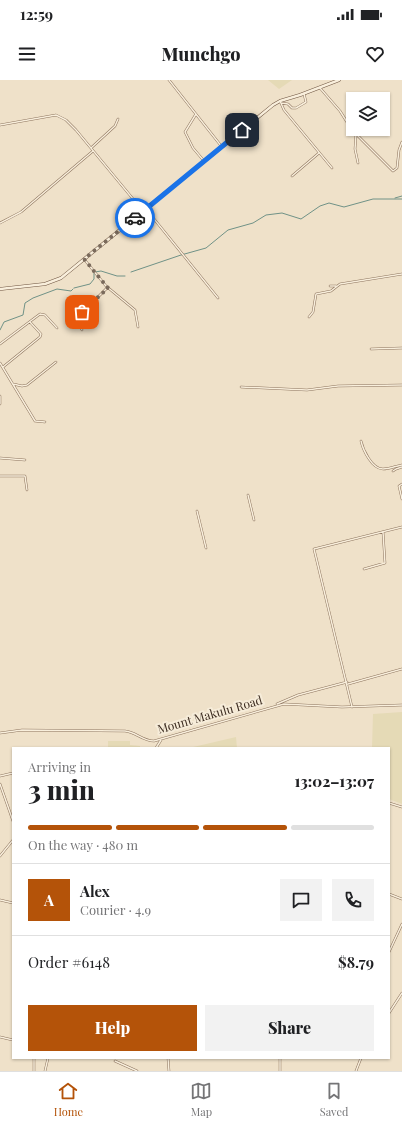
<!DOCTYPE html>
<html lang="en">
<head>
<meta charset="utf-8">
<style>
	body { margin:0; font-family:"Playfair Display",serif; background:#f2f2f2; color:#202124; height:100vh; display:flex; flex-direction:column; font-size:15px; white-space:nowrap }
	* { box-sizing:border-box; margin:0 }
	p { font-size:13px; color:#757577 }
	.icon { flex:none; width:22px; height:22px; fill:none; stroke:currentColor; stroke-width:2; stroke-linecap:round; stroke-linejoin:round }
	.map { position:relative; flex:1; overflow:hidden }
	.sheet { position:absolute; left:12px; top:667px; width:378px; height:312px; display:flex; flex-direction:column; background:#fff; border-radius:0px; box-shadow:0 1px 3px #0004 }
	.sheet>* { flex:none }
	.buttons { position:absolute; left:346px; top:12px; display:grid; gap:8px }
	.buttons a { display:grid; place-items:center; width:44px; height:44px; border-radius:0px; background:#fff; box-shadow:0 1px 3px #0004; font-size:20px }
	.pin { position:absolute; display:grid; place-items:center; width:34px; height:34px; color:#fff; margin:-17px; border-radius:8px; box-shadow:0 2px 6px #0006 }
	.courier { position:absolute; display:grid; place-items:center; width:40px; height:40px; margin:-20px; border:3px solid #1a73e8; border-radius:50%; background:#fff; color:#222; box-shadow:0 1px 5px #0007 }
	.headline em { font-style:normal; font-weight:800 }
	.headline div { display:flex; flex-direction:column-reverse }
	.headline { display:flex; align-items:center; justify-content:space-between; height:68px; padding:0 16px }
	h1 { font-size:26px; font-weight:800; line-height:30px }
	.bar { display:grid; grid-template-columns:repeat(4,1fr); gap:6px 4px; align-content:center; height:48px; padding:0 16px }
	.bar i { height:5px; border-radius:3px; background:#e0e0e0 }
	.bar .current { background:#b45309 }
	.bar p { grid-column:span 4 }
	.line { display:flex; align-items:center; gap:10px; padding:0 16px; border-top:1px solid #e0e0e0 }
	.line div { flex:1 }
	.round { display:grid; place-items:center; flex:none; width:42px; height:42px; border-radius:0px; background:#f2f2f2 }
	.action { display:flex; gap:8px; margin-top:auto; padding:8px 16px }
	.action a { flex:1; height:46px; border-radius:0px; background:#b45309; color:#fff; font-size:16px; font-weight:800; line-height:46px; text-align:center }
	.action a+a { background:#f2f2f2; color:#202124 }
	.status { display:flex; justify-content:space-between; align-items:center; height:28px; padding:0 20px; background:#fff; direction:ltr }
	.status svg { height:11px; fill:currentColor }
	header { display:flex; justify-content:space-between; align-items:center; height:52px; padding:0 16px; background:#fff; font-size:18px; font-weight:800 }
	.dock { display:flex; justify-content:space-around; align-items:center; height:56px; border-top:1px solid #e0e0e0; background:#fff; font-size:11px; color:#757577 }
	.dock a { display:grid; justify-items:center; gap:2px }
	.dock .current { color:#b45309 }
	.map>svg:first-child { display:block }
	.farmland { fill:#e5dab6 }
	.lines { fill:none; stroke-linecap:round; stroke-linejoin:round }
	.stream { stroke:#709287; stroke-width:1 }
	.street-casing { stroke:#8c735d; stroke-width:2.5 }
	.secondary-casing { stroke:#6e5440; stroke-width:3.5 }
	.street { stroke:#f9efdc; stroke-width:1.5 }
	.secondary { stroke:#f9efdc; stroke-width:2.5 }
	.done { stroke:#7b6b5c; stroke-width:4; stroke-dasharray:0 7.2 }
	.route { stroke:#1a73e8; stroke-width:5 }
	.labels { text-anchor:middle; stroke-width:4; stroke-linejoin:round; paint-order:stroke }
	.street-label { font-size:12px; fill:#3c2c21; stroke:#f6ecd9 }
</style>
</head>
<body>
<div class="status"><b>12:59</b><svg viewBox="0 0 49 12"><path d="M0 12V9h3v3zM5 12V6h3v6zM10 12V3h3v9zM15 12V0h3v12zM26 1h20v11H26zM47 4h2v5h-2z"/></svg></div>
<header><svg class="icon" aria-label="menu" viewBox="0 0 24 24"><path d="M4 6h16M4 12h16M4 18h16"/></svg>Munchgo<svg class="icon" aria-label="heart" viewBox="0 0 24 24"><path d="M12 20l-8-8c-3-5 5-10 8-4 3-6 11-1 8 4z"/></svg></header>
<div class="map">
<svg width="402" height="991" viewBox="0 0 402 991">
	<rect width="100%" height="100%" fill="#efe1c9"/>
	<path class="farmland" d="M268 0H292L279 9Z
		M402 632V724L389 719V668H372L373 634Z
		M236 657 237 668H189Z
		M108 661H130V665L140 666V668H108Z"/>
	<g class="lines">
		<path class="stream" d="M395 118 402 116
			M95 192 101 191 117 196H125
			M131 192 181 175 206 168 228 150 253 143 266 135 282 133 301 139 320 126 329 123 344 127 373 119H402
			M74 208 90 204 94 199V193
			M0 250 4 242 23 235 25 223 33 218 57 209 71 211 73 209"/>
		<g class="street-casing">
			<path id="street" d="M169 0 222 67
				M320 8 340 31 352 50 393 91 397 88 399 70 402 62
				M280 21 284 30 332 88
				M281 23 288 24 292 28H296L306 22 304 14
				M196 34 185 52 193 68 204 81
				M0 45 56 35 66 40 76 50 143 131
				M356 54 355 69 358 83
				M91 68 115 46 118 39
				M292 96 319 73
				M146 129 218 218
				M0 143 21 132 93 71
				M84 179 106 206 135 230 138 247
				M330 206H336
				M309 237 313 232 316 214 331 211 340 204 402 194
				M82 250 78 242 79 236 108 207
				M0 264 40 234 45 235 57 248
				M371 269 402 268
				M0 283 35 341 45 342
				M3 287 40 257 41 254 30 242
				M13 304 22 306 27 305 56 282
				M241 307 307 310 338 306 402 305
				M0 316V324
				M361 361C363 370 372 389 383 389 389 389 396 386 402 385
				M0 378 25 380
				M393 391 396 389 402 387
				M0 396H25L27 410
				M402 404 399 406 402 419
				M248 415 254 440
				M197 431 206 468
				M364 489 385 483 383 452
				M348 604 402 589
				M277 624 298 615 347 602
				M352 627 314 469 402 447
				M0 653 22 650 125 651C136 652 143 661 154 661L284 624 342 627 402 625
				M156 668 161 660
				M0 696 13 693
				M0 704 13 741
				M389 723 402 727
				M0 776 13 760
				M389 814 402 819
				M0 820 13 823
				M389 872 402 844
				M389 933 402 913
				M0 957 13 960
				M34 978V991
				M168 978 169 991
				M280 978V991
				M115 981 137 991
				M45 991 48 978
				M356 991 361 978"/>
		</g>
		<g class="secondary-casing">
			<path id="secondary" d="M0 209 45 204 61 198 273 25 280 21 300 15 339 0"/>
		</g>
		<use href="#street" class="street"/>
		<use href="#secondary" class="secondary"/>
	</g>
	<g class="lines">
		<path class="done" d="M82 232 108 208 84 179 135 138"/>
		<path class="route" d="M135 138 242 50"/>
	</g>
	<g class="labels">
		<g class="street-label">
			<text transform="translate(210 635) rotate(-16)" y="4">Mount Makulu Road</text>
		</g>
	</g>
</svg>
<div class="buttons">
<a><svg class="icon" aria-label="layers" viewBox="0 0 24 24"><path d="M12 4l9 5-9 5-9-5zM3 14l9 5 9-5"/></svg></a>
</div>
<div class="pin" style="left:82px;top:232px;background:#ea580c"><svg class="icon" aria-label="bag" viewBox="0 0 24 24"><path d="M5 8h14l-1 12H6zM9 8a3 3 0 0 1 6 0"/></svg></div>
<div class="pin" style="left:242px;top:50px;background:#1f2937"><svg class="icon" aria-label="home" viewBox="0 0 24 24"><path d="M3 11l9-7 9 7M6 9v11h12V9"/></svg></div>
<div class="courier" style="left:135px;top:138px"><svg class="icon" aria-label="car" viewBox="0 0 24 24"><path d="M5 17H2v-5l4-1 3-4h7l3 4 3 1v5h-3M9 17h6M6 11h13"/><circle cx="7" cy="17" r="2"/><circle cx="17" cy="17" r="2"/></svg></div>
<section class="sheet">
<div class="headline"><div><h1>3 min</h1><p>Arriving in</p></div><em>13:02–13:07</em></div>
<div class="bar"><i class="current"></i><i class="current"></i><i class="current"></i><i></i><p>On the way · 480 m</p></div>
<div class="line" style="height:72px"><b class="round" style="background:#b45309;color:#fff">A</b><div><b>Alex</b><p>Courier · 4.9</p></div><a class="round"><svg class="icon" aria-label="chat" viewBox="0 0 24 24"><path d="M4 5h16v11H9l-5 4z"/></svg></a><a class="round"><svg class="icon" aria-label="phone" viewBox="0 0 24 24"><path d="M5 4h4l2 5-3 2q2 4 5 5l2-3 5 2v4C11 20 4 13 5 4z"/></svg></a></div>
<div class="line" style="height:52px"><div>Order #6148</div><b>$8.79</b></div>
<div class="action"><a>Help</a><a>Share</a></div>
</section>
</div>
<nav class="dock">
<a class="current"><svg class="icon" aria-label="home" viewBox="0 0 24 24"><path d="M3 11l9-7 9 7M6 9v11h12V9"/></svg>Home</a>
<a><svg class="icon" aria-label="map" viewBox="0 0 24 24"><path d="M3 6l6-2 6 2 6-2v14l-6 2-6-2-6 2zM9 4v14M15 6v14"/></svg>Map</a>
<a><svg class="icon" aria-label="saved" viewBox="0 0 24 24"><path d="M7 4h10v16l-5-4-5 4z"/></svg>Saved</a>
</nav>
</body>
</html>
